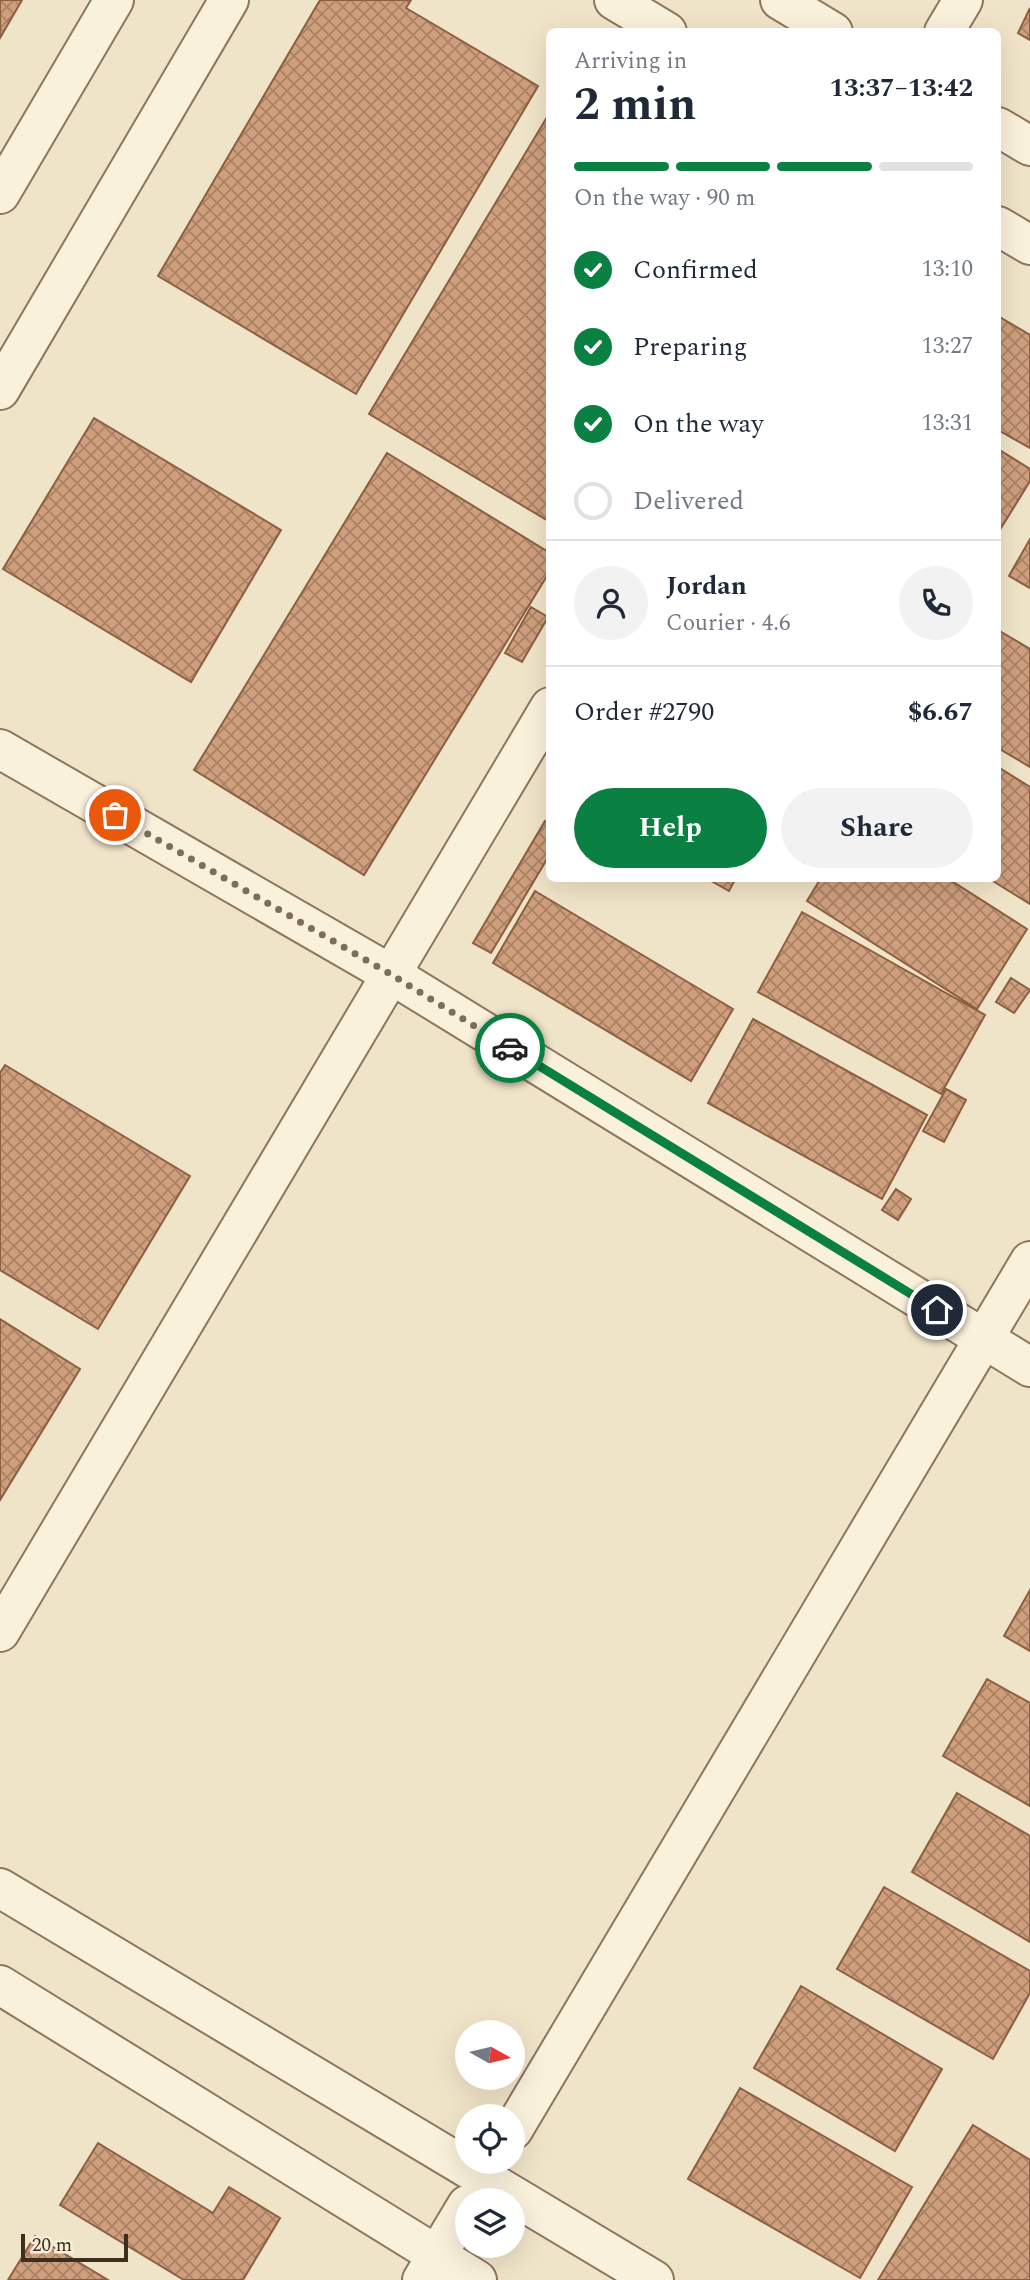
<!DOCTYPE html>
<html lang="en">
<head>
<meta charset="utf-8">
<style>
	body { margin:0; font-family:Spectral,serif; background:#f2f2f3; color:#1f2937; height:100vh; display:flex; flex-direction:column; font-size:26px; white-space:nowrap }
	* { box-sizing:border-box; margin:0 }
	p { font-size:23px; color:#747a83 }
	.icon { flex:none; width:38px; height:38px; fill:none; stroke:currentColor; stroke-width:2; stroke-linecap:round; stroke-linejoin:round }
	.map { position:relative; flex:1; overflow:hidden }
	.drawer { position:absolute; left:546px; top:28px; width:455px; height:854px; display:flex; flex-direction:column; background:#fff; border-radius:10px; box-shadow:0 7px 28px #0002 }
	.drawer>* { flex:none }
	.needle { width:46px; rotate:98deg }
	.controls { position:absolute; left:455px; top:2020px; display:grid; gap:14px }
	.controls a { display:grid; place-items:center; width:70px; height:70px; border-radius:50%; background:#fff; box-shadow:0 7px 28px #0002; font-size:35px }
	.scale { position:absolute; left:21px; bottom:18px; width:107px; box-sizing:border-box; padding-left:7px; border:4px solid #3d2e20; border-top:0; font-size:19px; line-height:24px; white-space:nowrap; color:#3d2e20; -webkit-text-stroke:5px #f7eed8; paint-order:stroke }
	.pin { position:absolute; display:grid; place-items:center; width:60px; height:60px; color:#fff; margin:-30px; border:4px solid #fff; border-radius:50%; box-shadow:0 2px 7px #0007 }
	.courier { position:absolute; display:grid; place-items:center; width:70px; height:70px; margin:-35px; border:5px solid #0b8043; border-radius:50%; background:#fff; color:#222; box-shadow:0 2px 9px #0007 }
	.headline em { font-style:normal; font-weight:700 }
	.headline div { display:flex; flex-direction:column-reverse }
	.headline { display:flex; align-items:center; justify-content:space-between; height:119px; padding:0 28px }
	h1 { font-size:46px; font-weight:700; line-height:52px }
	.bar { display:grid; grid-template-columns:repeat(4,1fr); gap:10px 7px; align-content:center; height:84px; padding:0 28px }
	.bar i { height:9px; border-radius:5px; background:#e0e1e3 }
	.bar .active { background:#0b8043 }
	.bar p { grid-column:span 4 }
	.line { display:flex; align-items:center; gap:18px; padding:0 28px; border-top:2px solid #e0e1e3 }
	.line div { flex:1 }
	.round { display:grid; place-items:center; flex:none; width:74px; height:74px; border-radius:37px; background:#f2f2f3 }
	ol { padding:0 28px; list-style:none }
	li { display:flex; align-items:center; gap:21px; height:77px }
	li p { margin-inline-start:auto }
	li .icon { padding:7px; border-radius:50%; background:#0b8043; color:#fff; stroke-width:4 }
	li:last-child { color:#747a83 }
	li i { width:38px; height:38px; border:4px solid #e0e1e3; border-radius:50% }
	.primary-button { display:flex; gap:14px; margin-top:auto; padding:14px 28px }
	.primary-button a { flex:1; height:80px; border-radius:42px; background:#0b8043; color:#fff; font-size:28px; font-weight:700; line-height:80px; text-align:center }
	.primary-button a+a { background:#f2f2f3; color:#1f2937 }
	.map>svg:first-child { display:block }
	.building { fill:url(#building-cross-hatch); stroke:#8d5f41; stroke-width:2 }
	.lines { fill:none; stroke-linecap:round; stroke-linejoin:round }
	.minor-casing { stroke:#8d765c; stroke-width:42 }
	.minor { stroke:#faf1dc; stroke-width:38 }
	.done { stroke:#7c6e5b; stroke-width:7; stroke-dasharray:0 12.6 }
	.route { stroke:#0b8043; stroke-width:9 }
</style>
</head>
<body>
<div class="map">
<svg width="1030" height="2280" viewBox="0 0 1030 2280">
	<defs>
		<pattern id="building-cross-hatch" width="8" height="8" patternUnits="userSpaceOnUse" patternTransform="scale(1.75)"><rect width="8" height="8" fill="#cf9f7d"/><path d="M0 0l8 8M0 8l8-8" fill="none" stroke="#a98266"/></pattern>
	</defs>
	<rect width="100%" height="100%" fill="#f0e4c8"/>
	<path class="building" d="M0 0H22L0 38Z
		M320 0H411L406 8 538 86 356 394 158 276Z
		M1030 8V40L1018 33Z
		M550 112V522L369 414Z
		M998 316 1030 335V448L998 430Z
		M94 418 281 530 191 682 3 569Z
		M998 449 1030 469V481L998 533Z
		M387 453 550 553V571L364 875 194 770Z
		M1030 539V588L1009 576Z
		M531 607 548 617 522 662 505 653Z
		M998 630 1030 649V767L998 748Z
		M998 767 1030 787V904L988 878H998Z
		M545 821 550 824V854L491 953 473 943Z
		M706 878H736L729 891Z
		M821 878H947L1027 929 977 1009 807 901Z
		M535 891 733 1009 691 1081 493 963Z
		M802 912 985 1015 941 1094 758 992Z
		M1011 978 1030 990 1014 1013 996 1002Z
		M753 1019 927 1115 882 1199 708 1103Z
		M5 1065 190 1176 98 1329 0 1270V1073Z
		M946 1089 966 1100 944 1142 923 1131Z
		M896 1189 911 1199 898 1220 882 1210Z
		M0 1319 80 1369 0 1500Z
		M1030 1590V1651L1004 1636Z
		M987 1679 1030 1703V1806L943 1756Z
		M957 1793 1030 1836V1942L912 1872Z
		M884 1887 1030 1971V1993L993 2059 837 1969Z
		M801 1986 942 2069 895 2151 754 2068Z
		M740 2088 912 2187 860 2278 688 2179Z
		M973 2125 1030 2160V2280H878Z
		M98 2143 213 2213 229 2187 280 2218 243 2280H184L60 2205Z
		M35 2236 108 2280H8Z"/>
	<g class="lines">
		<g class="minor-casing">
			<path id="minor" d="M614 0 667 32
				M780 0 833 32
				M944 32 963 0
				M998 127 1030 146
				M0 194 114 0
				M998 226 1030 245
				M0 390 229 0
				M0 749 392 975 1030 1367
				M0 1632 550 707
				M0 1888 654 2280
				M0 1985 477 2280
				M513 2130 1030 1261
				M422 2280 467 2205"/>
		</g>
		<use href="#minor" class="minor"/>
	</g>
	<g class="lines">
		<path class="done" d="M115 815 392 975 510 1048"/>
		<path class="route" d="M510 1048 937 1310"/>
	</g>
</svg>
<div class="controls">
<a><svg class="needle" viewBox="-14 -14 28 28"><path d="M0-13l5 13h-10z" fill="#e53935"/><path d="M0 13l5-13h-10z" fill="#747a83"/></svg></a>
<a><svg class="icon" aria-label="locate" viewBox="0 0 24 24"><circle cx="12" cy="12" r="6"/><path d="M12 2v4M12 18v4M2 12h4M18 12h4"/></svg></a>
<a><svg class="icon" aria-label="layers" viewBox="0 0 24 24"><path d="M12 4l9 5-9 5-9-5zM3 14l9 5 9-5"/></svg></a>
</div>
<div class="scale">20 m</div>
<div class="pin" style="left:115px;top:815px;background:#ea580c"><svg class="icon" aria-label="bag" viewBox="0 0 24 24"><path d="M5 8h14l-1 12H6zM9 8a3 3 0 0 1 6 0"/></svg></div>
<div class="pin" style="left:937px;top:1310px;background:#1f2937"><svg class="icon" aria-label="home" viewBox="0 0 24 24"><path d="M3 11l9-7 9 7M6 9v11h12V9"/></svg></div>
<div class="courier" style="left:510px;top:1048px"><svg class="icon" aria-label="car" viewBox="0 0 24 24"><path d="M5 17H2v-5l4-1 3-4h7l3 4 3 1v5h-3M9 17h6M6 11h13"/><circle cx="7" cy="17" r="2"/><circle cx="17" cy="17" r="2"/></svg></div>
<section class="drawer">
<div class="headline"><div><h1>2 min</h1><p>Arriving in</p></div><em>13:37–13:42</em></div>
<div class="bar"><i class="active"></i><i class="active"></i><i class="active"></i><i></i><p>On the way · 90 m</p></div>
<ol>
<li><svg class="icon" aria-label="check" viewBox="0 0 24 24"><path d="M5 12l5 5 9-10"/></svg>Confirmed<p>13:10</p></li>
<li><svg class="icon" aria-label="check" viewBox="0 0 24 24"><path d="M5 12l5 5 9-10"/></svg>Preparing<p>13:27</p></li>
<li><svg class="icon" aria-label="check" viewBox="0 0 24 24"><path d="M5 12l5 5 9-10"/></svg>On the way<p>13:31</p></li>
<li><i></i>Delivered</li>
</ol>
<div class="line" style="height:126px"><a class="round"><svg class="icon" aria-label="person" viewBox="0 0 24 24"><circle cx="12" cy="8" r="4"/><path d="M4 21q1-7 8-7t8 7"/></svg></a><div><b>Jordan</b><p>Courier · 4.6</p></div><a class="round"><svg class="icon" aria-label="phone" viewBox="0 0 24 24"><path d="M5 4h4l2 5-3 2q2 4 5 5l2-3 5 2v4C11 20 4 13 5 4z"/></svg></a></div>
<div class="line" style="height:91px"><div>Order #2790</div><b>$6.67</b></div>
<div class="primary-button"><a>Help</a><a>Share</a></div>
</section>
</div>
</body>
</html>
